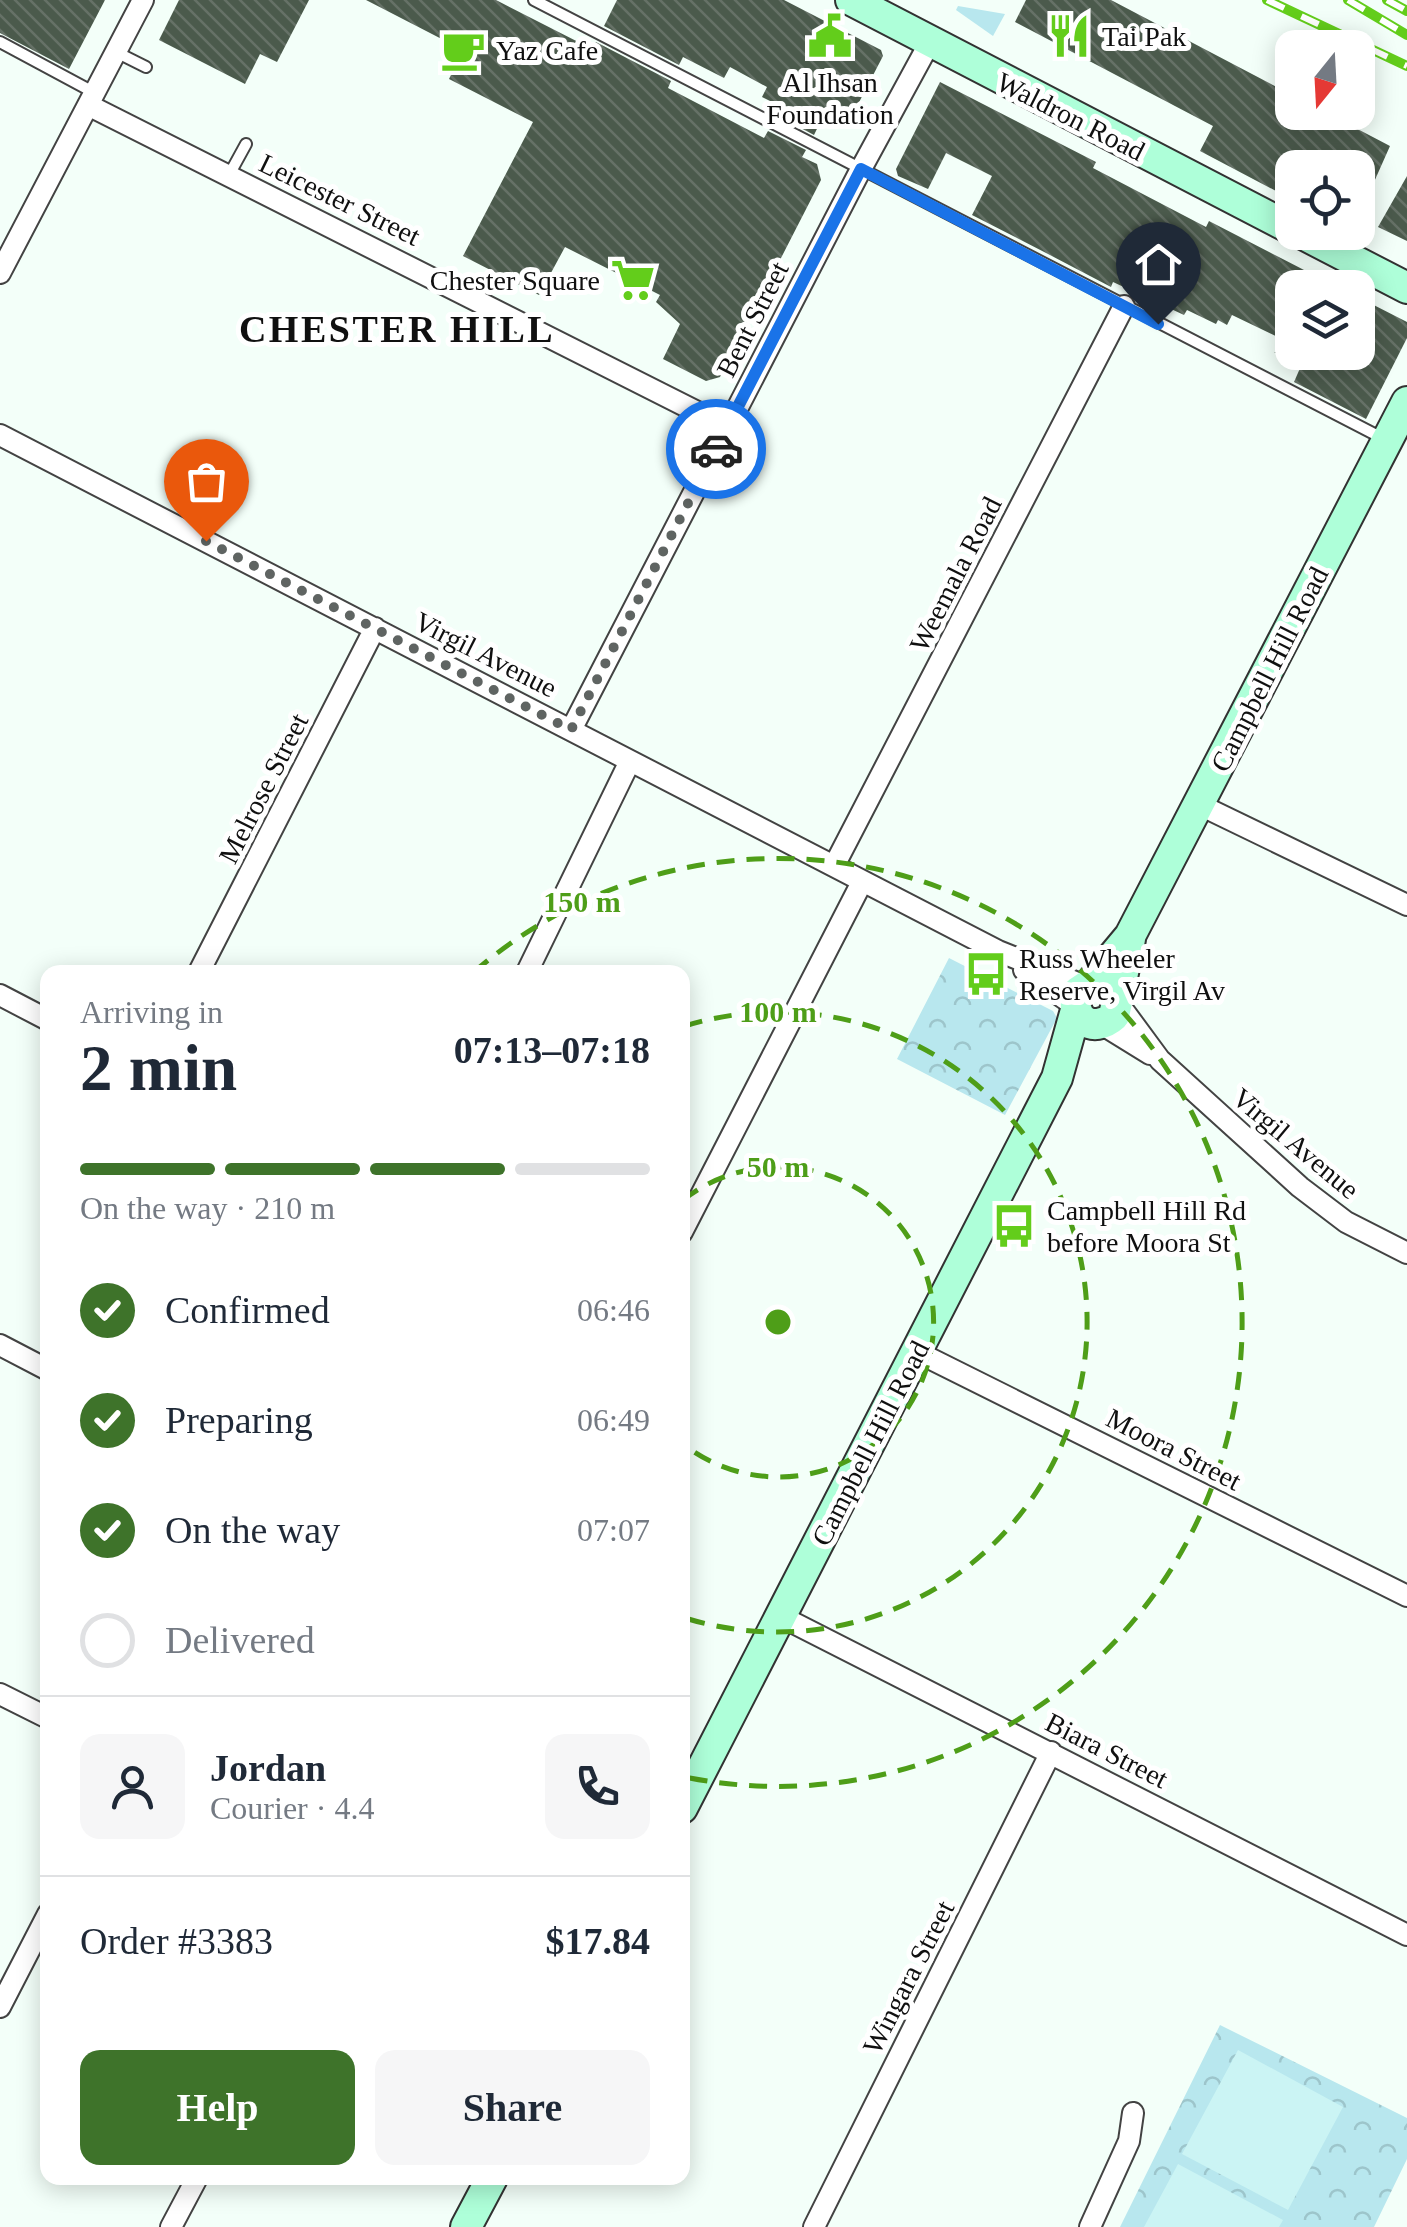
<!DOCTYPE html>
<html lang="en">
<head>
<meta charset="utf-8">
<style>
	body { margin:0; font-family:"Times New Roman",serif; background:#f6f6f7; color:#1f2937; height:100vh; display:flex; flex-direction:column; font-size:38px; white-space:nowrap }
	* { box-sizing:border-box; margin:0 }
	p { font-size:32px; color:#747a83 }
	.icon { flex:none; width:55px; height:55px; fill:none; stroke:currentColor; stroke-width:2; stroke-linecap:round; stroke-linejoin:round }
	.map { position:relative; flex:1; overflow:hidden }
	.drawer { position:absolute; left:40px; top:965px; width:650px; height:1220px; display:flex; flex-direction:column; background:#fff; border-radius:20px; box-shadow:0 5px 25px #0003 }
	.drawer>* { flex:none }
	.needle { width:65px; rotate:198deg }
	.fabs { position:absolute; left:1275px; top:30px; display:grid; gap:20px }
	.fabs a { display:grid; place-items:center; width:100px; height:100px; border-radius:20px; background:#fff; box-shadow:0 5px 25px #0003; font-size:50px }
	.pin { position:absolute; display:grid; place-items:center; width:85px; height:85px; color:#fff; margin:-102px -42px; border-radius:50% 50% 50% 0; rotate:-45deg; box-shadow:0 0 10px #0007 }
	.pin .icon { rotate:45deg }
	.courier { position:absolute; display:grid; place-items:center; width:100px; height:100px; margin:-50px; border:8px solid #1a73e8; border-radius:50%; background:#fff; color:#222; box-shadow:0 2px 12px #0007 }
	.summary em { font-style:normal; font-weight:600 }
	.summary div { display:flex; flex-direction:column-reverse }
	.summary { display:flex; align-items:center; justify-content:space-between; height:170px; padding:0 40px }
	h1 { font-size:65px; font-weight:600; line-height:75px }
	.bar { display:grid; grid-template-columns:repeat(4,1fr); gap:15px 10px; align-content:center; height:120px; padding:0 40px }
	.bar i { height:12px; border-radius:8px; background:#e0e1e3 }
	.bar .selected { background:#3e732a }
	.bar p { grid-column:span 4 }
	.line { display:flex; align-items:center; gap:25px; padding:0 40px; border-top:2px solid #e0e1e3 }
	.line div { flex:1 }
	.round { display:grid; place-items:center; flex:none; width:105px; height:105px; border-radius:20px; background:#f6f6f7 }
	ol { padding:0 40px; list-style:none }
	li { display:flex; align-items:center; gap:30px; height:110px }
	li p { margin-inline-start:auto }
	li .icon { padding:10px; border-radius:50%; background:#3e732a; color:#fff; stroke-width:4 }
	li:last-child { color:#747a83 }
	li i { width:55px; height:55px; border:5px solid #e0e1e3; border-radius:50% }
	.action { display:flex; gap:20px; margin-top:auto; padding:20px 40px }
	.action a { flex:1; height:115px; border-radius:20px; background:#3e732a; color:#fff; font-size:40px; font-weight:600; line-height:115px; text-align:center }
	.action a+a { background:#f6f6f7; color:#1f2937 }
	.map>svg:first-child { display:block }
	.grass { fill:#b8e7ee }
	.park { fill:url(#park-crowns) }
	.pitch { fill:#cbf4f4 }
	.building { fill:url(#building-back-hatch) }
	.lines { fill:none; stroke-linecap:round; stroke-linejoin:round }
	.lane-casing { stroke:#434343; stroke-width:14 }
	.street-casing { stroke:#434343; stroke-width:24 }
	.secondary-casing { stroke:#323232; stroke-width:34 }
	.lane { stroke:#fff; stroke-width:10 }
	.street { stroke:#fff; stroke-width:20 }
	.secondary { stroke:#aeffd9; stroke-width:30 }
	.rail-casing { stroke:#63cd1b; stroke-width:10 }
	.rail { stroke:#fff; stroke-width:6; stroke-dasharray:19; stroke-linecap:butt }
	.done { stroke:#5f6462; stroke-width:10; stroke-dasharray:0 18 }
	.route { stroke:#1a73e8; stroke-width:12 }
	.ring { fill:none; stroke:#4e9e18; stroke-width:5; stroke-dasharray:18 12 }
	.labels { text-anchor:middle; stroke-width:10; stroke-linejoin:round; paint-order:stroke }
	.poi-label { font-size:28px; fill:#101010; stroke:#fff; text-anchor:start }
	.street-label { font-size:28px; fill:#101010; stroke:#fff }
	.district-label { font-size:38px; font-weight:bold; letter-spacing:2.5px; fill:#101010; stroke:#fff }
	.centre { fill:#4e9e18; stroke:#fff; stroke-width:5 }
	.ring-label { font-size:30px; text-anchor:middle; font-weight:bold; fill:#4e9e18; stroke:#fff; stroke-width:10; stroke-linejoin:round; paint-order:stroke }
</style>
</head>
<body>
<div class="map">
<svg width="1407" height="2227" viewBox="0 0 1407 2227">
	<defs>
		<pattern id="park-crowns" width="20" height="18" patternUnits="userSpaceOnUse" patternTransform="scale(2.5)"><rect width="20" height="18" fill="#b8e7ee"/><path d="M2 6a3 3 0 1 1 6 0M12 15a3 3 0 1 1 6 0" fill="none" stroke="#9dc5cb"/></pattern>
		<pattern id="building-back-hatch" width="6" height="6" patternUnits="userSpaceOnUse" patternTransform="scale(2.5)"><rect width="6" height="6" fill="#4b5a4c"/><path d="M-1 5l2 2M0 0l6 6M5-1l2 2" fill="none" stroke="#667167"/></pattern>
	</defs>
	<rect width="100%" height="100%" fill="#f3fff9"/>
	<path class="grass" d="M958 6 1005 14 993 36 956 10Z"/>
	<path class="park" d="M949 958 1053 1011 1057 1018 1005 1115 897 1059Z
		M1220 2025 1407 2118V2159L1374 2227H1120Z"/>
	<path class="pitch" d="M1238 2050 1343 2107 1288 2210 1182 2154Z
		M1178 2164 1283 2220 1279 2227H1144Z"/>
	<path class="building" d="M0 0H105L69 69 0 33Z
		M179 0H309L277 62 260 54 245 84 159 40Z
		M366 0H496L592 49 596 42 671 81 668 88 764 138 768 131 806 150 802 157 817 164 821 180 720 377 706 381 663 359 680 324 656 302 660 295 565 247 539 295 463 256 533 122 449 79 463 50Z
		M617 0H784L881 50 883 56 854 112 830 102 814 135 776 115 780 106 762 97 767 87 730 67 724 78 683 57 679 65 604 26Z
		M1026 0H1111L1292 95V112H1325L1390 146 1358 218V168H1292V194L1278 187 1276 191 1200 151 1213 126 1015 22Z
		M940 82 1096 162 1093 168 1206 227 1209 221 1339 288H1292V344L1232 315 1227 325 1218 320 1216 324 1187 310 1184 315 1113 282 1111 287 1048 254 972 215 992 176 946 153 928 189 898 176 896 169Z
		M1407 176V241L1378 227Z
		M1358 297 1407 322V338L1366 419 1294 382 1301 366 1274 352H1358Z"/>
	<g class="lines">
		<g class="lane-casing">
			<path id="lane" d="M534 0 1386 440
				M0 42 95 93
				M116 52 146 67
				M229 175 246 144"/>
		</g>
		<g class="street-casing">
			<path id="street" d="M88 105 727 427
				M0 273 143 0
				M0 435 998 951 1085 986
				M571 730 861 169 930 42
				M1200 805 1407 905
				M834 866 1124 306
				M1024 970 1075 1006
				M199 972 375 628
				M527 972 630 761
				M0 995 48 1020
				M1118 1003 1160 1060 1300 1187 1346 1222 1407 1253
				M1103 1025 1150 1054
				M682 1232 862 882
				M0 1345 48 1370
				M917 1352 1407 1596
				M780 1616 1407 1935
				M0 1694 48 1718
				M0 2007 48 1914
				M171 2227 197 2178
				M814 2227 1051 1752
				M1090 2227 1129 2141 1133 2113"/>
		</g>
		<g class="secondary-casing">
			<path id="secondary" d="M851 0 1292 229
				M1299 232 1407 288
				M1090 984 1130 936 1407 402
				M1117 998 1104 984H1090L1078 992C1068 1018 1093 1035 1114 1016L1130 939
				M682 1808 1057 1078 1076 1010
				M466 2227 492 2178"/>
		</g>
		<use href="#lane" class="lane"/>
		<use href="#street" class="street"/>
		<use href="#secondary" class="secondary"/>
		<g class="rail-casing">
			<path id="rail" d="M1267 0 1407 66
				M1348 0 1407 35
				M1387 0 1407 11"/>
		</g>
		<use href="#rail" class="rail"/>
	</g>
	<g class="lines">
		<path class="done" d="M206 541 571 730 716 449"/>
		<path class="route" d="M716 449 861 169 1158 324"/>
	</g>
	<g class="ring">
		<path d="M683 1200A155 155 0 1 1 683 1444"/>
		<path d="M685 1026A310 310 0 1 1 685 1618"/>
		<path d="M474 972A464 464 0 1 1 685 1777"/>
	</g>
	<defs>
		<g id="civic-bare" transform="scale(3.45)"><path d="M-.6-6.5H3V-4.5H.6V-3L4-1V1h2V6H-6V1h2V-1L-.6-3ZM-1.2 2.5V6h2.4V2.5Z" fill="#63cd1b" stroke="#fff" stroke-width="2.5" paint-order="stroke"/></g>
		<g id="restaurant-bare" transform="scale(3.45)"><path d="M-5-6h1v4h1v-4h1v4h1v-4h1v5L-1.5 .5V6h-2V.5L-5-1ZM5-6V6H3V1.5H1.5Q1.5-4 5-6Z" fill="#63cd1b" stroke="#fff" stroke-width="2.5" paint-order="stroke"/></g>
		<g id="cafe-bare" transform="scale(3.45)"><path d="M-5.5-4.5H6V0H3Q3 3.5 0 3.5H-2.5Q-5.5 3.5-5.5 0ZM3-3.2v2h1.7v-2ZM-6 4.5H4V6H-6Z" fill="#63cd1b" stroke="#fff" stroke-width="2.5" paint-order="stroke"/></g>
		<g id="supermarket-bare" transform="scale(3.45)"><path d="M-6-5.5h2.5l.6 2H6L4.5 2H-2.5L-4.4-4H-6ZM-1.5 3.2a1.3 1.3 0 1 0 .1 0ZM3 3.2a1.3 1.3 0 1 0 .1 0Z" fill="#63cd1b" stroke="#fff" stroke-width="2.5" paint-order="stroke"/></g>
		<g id="bus-bare" transform="scale(3.45)"><path d="M-5-6H5V4H4V6H2V4H-2V6H-4V4H-5ZM-3.5-4V0h7V-4ZM-3.5 1.2v1.5H-2V1.2ZM2 1.2v1.5H3.5V1.2Z" fill="#63cd1b" stroke="#fff" stroke-width="2.5" paint-order="stroke"/></g>
	</defs>
	<g fill-rule="evenodd">
		<use href="#civic-bare" x="830" y="36"/>
		<use href="#restaurant-bare" x="1069" y="36"/>
		<use href="#cafe-bare" x="463" y="50"/>
		<use href="#supermarket-bare" x="633" y="280"/>
		<use href="#bus-bare" x="986" y="974"/>
		<use href="#bus-bare" x="1014" y="1226"/>
	</g>
	<g class="labels">
		<g class="poi-label">
			<text x="1102" y="46">Tai Pak</text>
			<text x="496" y="60">Yaz Cafe</text>
			<text x="830" y="92" text-anchor="middle">Al Ihsan<tspan x="830" dy="32">Foundation</tspan></text>
			<text x="600" y="290" text-anchor="end">Chester Square</text>
			<text x="1019" y="968">Russ Wheeler<tspan x="1019" dy="32">Reserve, Virgil Av</tspan></text>
			<text x="1047" y="1220">Campbell Hill Rd<tspan x="1047" dy="32">before Moora St</tspan></text>
		</g>
		<g class="street-label">
			<text transform="translate(1071 116) rotate(27)" y="10">Waldron Road</text>
			<text transform="translate(340 199) rotate(26)" y="10">Leicester Street</text>
			<text transform="translate(752 319) rotate(-63)" y="10">Bent Street</text>
			<text transform="translate(955 574) rotate(-63)" y="10">Weemala Road</text>
			<text transform="translate(486 654) rotate(27)" y="10">Virgil Avenue</text>
			<text transform="translate(1269 669) rotate(-63)" y="10">Campbell Hill Road</text>
			<text transform="translate(263 788) rotate(-63)" y="10">Melrose Street</text>
			<text transform="translate(1296 1143) rotate(40)" y="10">Virgil Avenue</text>
			<text transform="translate(870 1443) rotate(-63)" y="10">Campbell Hill Road</text>
			<text transform="translate(1174 1449) rotate(27)" y="10">Moora Street</text>
			<text transform="translate(1107 1750) rotate(27)" y="10">Biara Street</text>
			<text transform="translate(908 1977) rotate(-63)" y="10">Wingara Street</text>
		</g>
		<g class="district-label">
			<text x="397" y="342">CHESTER HILL</text>
		</g>
	</g>
	<circle cx="778" cy="1322" r="15" class="centre"/>
	<g class="ring-label">
		<text x="582" y="912">150 m</text>
		<text x="778" y="1022">100 m</text>
		<text x="778" y="1177">50 m</text>
	</g>
</svg>
<div class="fabs">
<a><svg class="needle" viewBox="-14 -14 28 28"><path d="M0-13l5 13h-10z" fill="#e53935"/><path d="M0 13l5-13h-10z" fill="#747a83"/></svg></a>
<a><svg class="icon" aria-label="locate" viewBox="0 0 24 24"><circle cx="12" cy="12" r="6"/><path d="M12 2v4M12 18v4M2 12h4M18 12h4"/></svg></a>
<a><svg class="icon" aria-label="layers" viewBox="0 0 24 24"><path d="M12 4l9 5-9 5-9-5zM3 14l9 5 9-5"/></svg></a>
</div>
<div class="pin" style="left:206px;top:541px;background:#ea580c"><svg class="icon" aria-label="bag" viewBox="0 0 24 24"><path d="M5 8h14l-1 12H6zM9 8a3 3 0 0 1 6 0"/></svg></div>
<div class="pin" style="left:1158px;top:324px;background:#1f2937"><svg class="icon" aria-label="home" viewBox="0 0 24 24"><path d="M3 11l9-7 9 7M6 9v11h12V9"/></svg></div>
<div class="courier" style="left:716px;top:449px"><svg class="icon" aria-label="car" viewBox="0 0 24 24"><path d="M5 17H2v-5l4-1 3-4h7l3 4 3 1v5h-3M9 17h6M6 11h13"/><circle cx="7" cy="17" r="2"/><circle cx="17" cy="17" r="2"/></svg></div>
<section class="drawer">
<div class="summary"><div><h1>2 min</h1><p>Arriving in</p></div><em>07:13–07:18</em></div>
<div class="bar"><i class="selected"></i><i class="selected"></i><i class="selected"></i><i></i><p>On the way · 210 m</p></div>
<ol>
<li><svg class="icon" aria-label="check" viewBox="0 0 24 24"><path d="M5 12l5 5 9-10"/></svg>Confirmed<p>06:46</p></li>
<li><svg class="icon" aria-label="check" viewBox="0 0 24 24"><path d="M5 12l5 5 9-10"/></svg>Preparing<p>06:49</p></li>
<li><svg class="icon" aria-label="check" viewBox="0 0 24 24"><path d="M5 12l5 5 9-10"/></svg>On the way<p>07:07</p></li>
<li><i></i>Delivered</li>
</ol>
<div class="line" style="height:180px"><a class="round"><svg class="icon" aria-label="person" viewBox="0 0 24 24"><circle cx="12" cy="8" r="4"/><path d="M4 21q1-7 8-7t8 7"/></svg></a><div><b>Jordan</b><p>Courier · 4.4</p></div><a class="round"><svg class="icon" aria-label="phone" viewBox="0 0 24 24"><path d="M5 4h4l2 5-3 2q2 4 5 5l2-3 5 2v4C11 20 4 13 5 4z"/></svg></a></div>
<div class="line" style="height:130px"><div>Order #3383</div><b>$17.84</b></div>
<div class="action"><a>Help</a><a>Share</a></div>
</section>
</div>
</body>
</html>
